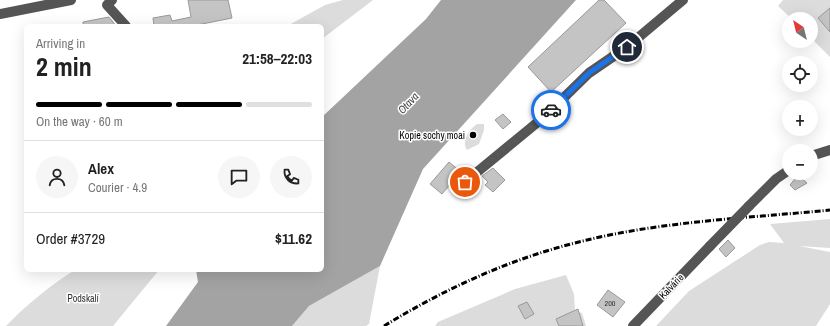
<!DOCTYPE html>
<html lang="en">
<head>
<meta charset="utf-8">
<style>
	body { margin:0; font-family:"Archivo Narrow",sans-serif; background:#f6f6f6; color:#222; height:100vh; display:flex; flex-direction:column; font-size:15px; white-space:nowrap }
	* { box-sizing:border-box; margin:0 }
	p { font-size:13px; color:#767676 }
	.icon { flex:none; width:22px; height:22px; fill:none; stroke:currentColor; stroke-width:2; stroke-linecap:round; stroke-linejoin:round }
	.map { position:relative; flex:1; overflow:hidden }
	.sheet { position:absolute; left:24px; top:24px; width:300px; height:248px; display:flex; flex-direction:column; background:#fff; border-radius:6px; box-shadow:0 4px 16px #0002 }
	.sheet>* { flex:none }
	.needle { width:26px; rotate:325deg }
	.fabs { position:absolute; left:782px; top:12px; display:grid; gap:8px }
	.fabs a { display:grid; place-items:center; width:36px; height:36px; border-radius:50%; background:#fff; box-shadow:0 4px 16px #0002; font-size:20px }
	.pin { position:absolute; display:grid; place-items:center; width:34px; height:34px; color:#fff; margin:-17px; border:2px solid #fff; border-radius:50%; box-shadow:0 1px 4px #0007 }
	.courier { position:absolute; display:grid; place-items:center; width:40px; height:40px; margin:-20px; border:3px solid #1a73e8; border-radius:50%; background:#fff; color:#222; box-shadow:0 1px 5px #0007 }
	.summary em { font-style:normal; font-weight:700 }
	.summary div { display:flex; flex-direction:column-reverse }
	.summary { display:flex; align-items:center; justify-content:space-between; height:68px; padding:0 12px }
	h1 { font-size:26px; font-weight:700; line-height:30px }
	.bar { display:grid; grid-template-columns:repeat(4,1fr); gap:6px 4px; align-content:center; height:48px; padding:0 12px }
	.bar i { height:5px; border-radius:3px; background:#e0e0e0 }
	.bar .active { background:#000 }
	.bar p { grid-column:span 4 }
	.line { display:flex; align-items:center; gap:10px; padding:0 12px; border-top:1px solid #e0e0e0 }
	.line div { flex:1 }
	.round { display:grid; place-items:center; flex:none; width:42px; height:42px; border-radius:21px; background:#f6f6f6 }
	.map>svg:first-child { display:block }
	.green { fill:#dcdcdc }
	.water { fill:#a3a3a3 }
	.building { fill:#c4c4c4; stroke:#999 }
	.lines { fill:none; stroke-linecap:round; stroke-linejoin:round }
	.minor { stroke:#555; stroke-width:10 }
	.rail { stroke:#000; stroke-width:3; stroke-dasharray:6 2 1 2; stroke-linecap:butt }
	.minor-bridge { stroke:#555; stroke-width:10 }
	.done { stroke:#595959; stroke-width:4; stroke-dasharray:0 7.2 }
	.route { stroke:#1a73e8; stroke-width:5 }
	.poi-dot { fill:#000; stroke:#fff; stroke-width:1.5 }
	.labels { text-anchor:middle; stroke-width:3; stroke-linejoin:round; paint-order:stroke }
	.number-label { font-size:8px; fill:#313131 }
	.poi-label { font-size:10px; fill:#000; stroke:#fff; text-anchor:end }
	.street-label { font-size:10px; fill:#000; stroke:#fff }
	.park-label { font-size:10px; fill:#333; stroke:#fff }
	.water-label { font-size:11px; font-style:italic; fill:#444; stroke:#fff }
</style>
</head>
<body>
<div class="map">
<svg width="830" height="326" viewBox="0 0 830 326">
	<rect width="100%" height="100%" fill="#fff"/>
	<path class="green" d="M343 0H373L322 39V26H287L325 5Z
		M783 0H830V57L811 38V19H792L778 6Z
		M477 124H484V130L479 144 467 150C461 140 469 130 477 124Z
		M830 219V248L799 246 830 252V304L816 326H656L689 291 760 245 769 242 784 243 770 224Z
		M380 266 369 324 366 326H292L309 306Z
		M75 270H159L113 326H6C25 306 52 284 75 270Z
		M566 275 574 294 575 311 582 313 586 326H435L438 322 515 289Z"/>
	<path class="water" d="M441 0H576L423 169 380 266 309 306 292 326H166L198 282 196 270H322V117L426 19Z"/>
	<path class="building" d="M188 0H228L232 18 192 26H154L153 18 170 15 172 21 191 17Z
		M599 0H604L626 23 551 92 528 67Z
		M830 8V32L818 18Z
		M109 17 116 26H83V22Z
		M503 114 511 122 503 129 495 120Z
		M449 162 461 172 442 194 430 184Z
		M493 168 505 180 493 192 485 185 488 182 482 176Z
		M798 175 807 183 795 190 790 185Z
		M728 240 735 248 726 257 719 249Z
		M608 290 625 302 613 317 597 305Z
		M527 302 534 314 525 319 518 306Z
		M578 309 583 326H559L556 319Z"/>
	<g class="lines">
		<path class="minor" d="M112 0 107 5 126 26
			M0 14 71 0
			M811 156 830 150
			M465 182 544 117 589 73 627 47 683 0
			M749 206 776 179 789 170
			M633 326 710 246"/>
		<path class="rail" d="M384 326C448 287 514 257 587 240 666 221 749 218 830 210"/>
		<path class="minor-bridge" d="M710 246 749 206"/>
	</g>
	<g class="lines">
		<path class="done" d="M465 182 551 110"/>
		<path class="route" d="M551 110 589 73 627 47"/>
	</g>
	<circle class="poi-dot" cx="473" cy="135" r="4"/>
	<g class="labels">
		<g class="number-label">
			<text x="610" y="306">200</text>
		</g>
		<g class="poi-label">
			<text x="465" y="139">Kopie sochy moai</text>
		</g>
		<g class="street-label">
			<text transform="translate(671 286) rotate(-46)" y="4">Kalvárie</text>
		</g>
		<g class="park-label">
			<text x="83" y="302">Podskalí</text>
		</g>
		<g class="water-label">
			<text transform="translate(408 103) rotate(-47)" y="4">Otava</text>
		</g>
	</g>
</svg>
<div class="fabs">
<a><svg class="needle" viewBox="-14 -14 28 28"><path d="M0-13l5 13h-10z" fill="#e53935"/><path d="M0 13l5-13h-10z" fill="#767676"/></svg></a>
<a><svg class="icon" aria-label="locate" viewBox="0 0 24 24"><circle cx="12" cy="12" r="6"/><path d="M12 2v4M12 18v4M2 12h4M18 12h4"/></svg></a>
<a>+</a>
<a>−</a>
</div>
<div class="pin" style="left:465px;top:182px;background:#ea580c"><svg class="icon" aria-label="bag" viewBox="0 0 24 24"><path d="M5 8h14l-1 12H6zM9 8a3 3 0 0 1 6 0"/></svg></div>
<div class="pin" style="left:627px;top:47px;background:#1f2937"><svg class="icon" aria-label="home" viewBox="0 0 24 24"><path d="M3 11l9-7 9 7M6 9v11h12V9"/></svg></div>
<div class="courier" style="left:551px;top:110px"><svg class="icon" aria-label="car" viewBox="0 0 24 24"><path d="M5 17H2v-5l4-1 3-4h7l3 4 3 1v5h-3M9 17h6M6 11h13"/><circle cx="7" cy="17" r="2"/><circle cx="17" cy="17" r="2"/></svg></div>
<section class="sheet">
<div class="summary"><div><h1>2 min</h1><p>Arriving in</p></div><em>21:58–22:03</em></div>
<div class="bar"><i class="active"></i><i class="active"></i><i class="active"></i><i></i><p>On the way · 60 m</p></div>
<div class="line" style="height:72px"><a class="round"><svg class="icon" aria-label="person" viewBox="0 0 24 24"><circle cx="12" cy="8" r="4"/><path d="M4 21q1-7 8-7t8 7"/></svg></a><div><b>Alex</b><p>Courier · 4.9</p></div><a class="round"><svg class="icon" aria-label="chat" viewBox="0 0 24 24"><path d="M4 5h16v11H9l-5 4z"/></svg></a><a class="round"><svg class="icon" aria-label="phone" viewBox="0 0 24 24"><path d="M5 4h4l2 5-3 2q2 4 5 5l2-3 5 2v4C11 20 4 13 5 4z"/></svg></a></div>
<div class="line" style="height:52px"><div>Order #3729</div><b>$11.62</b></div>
</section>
</div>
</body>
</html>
